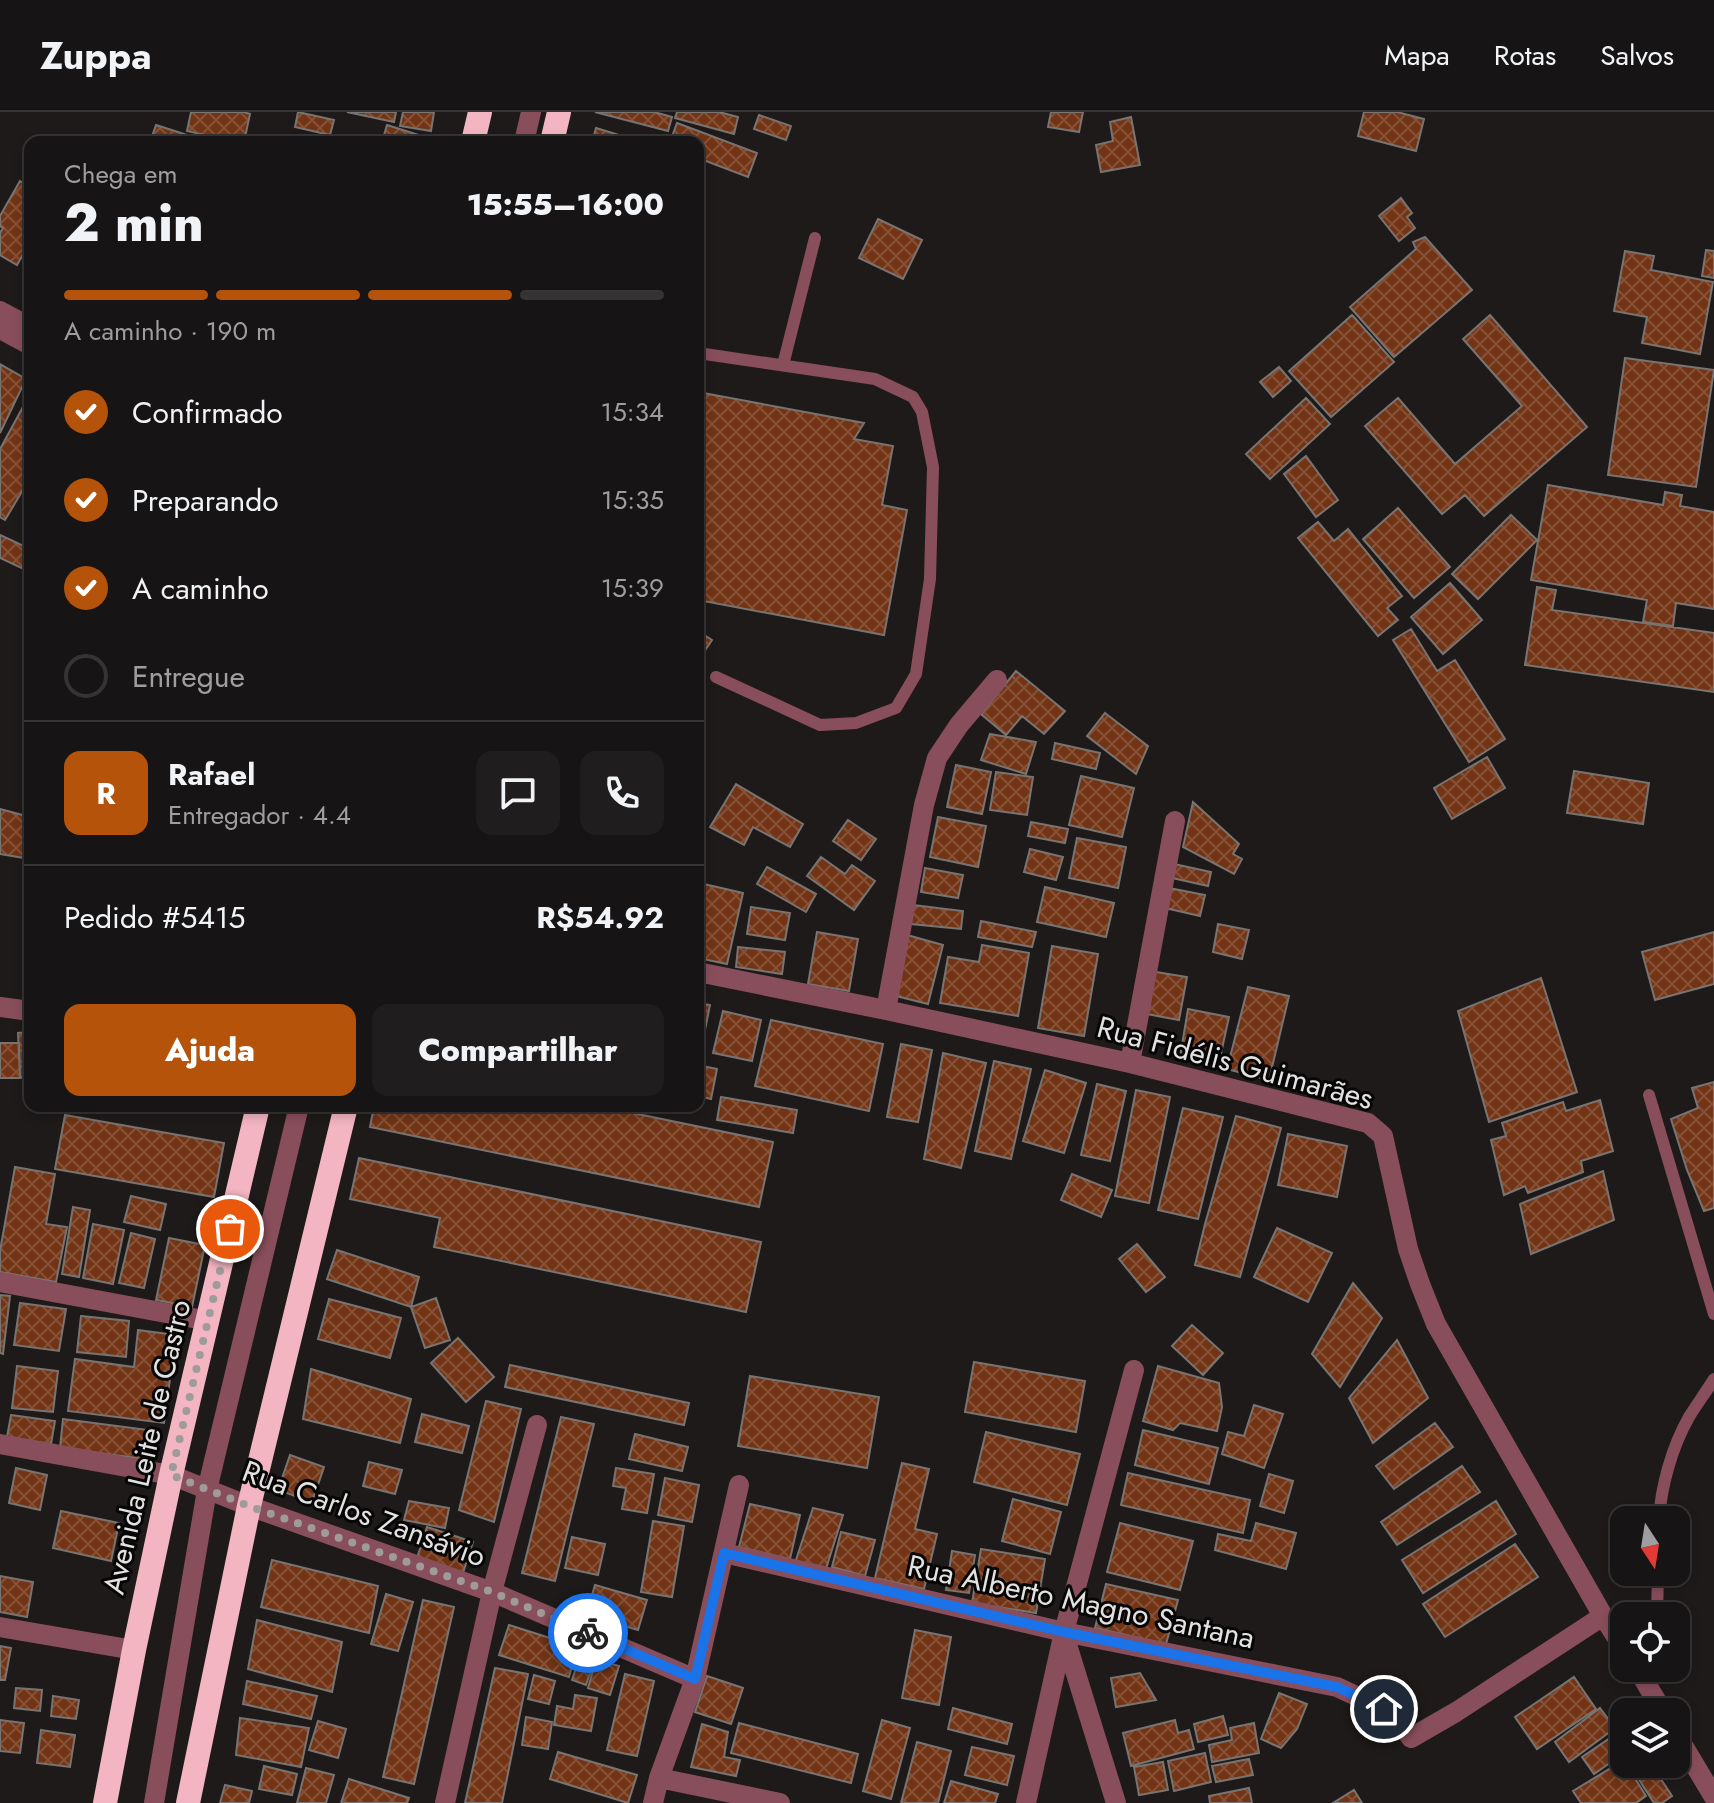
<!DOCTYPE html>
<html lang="pt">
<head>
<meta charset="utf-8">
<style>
	body { margin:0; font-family:Jost,sans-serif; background:#1f1d1d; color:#f1f3f6; height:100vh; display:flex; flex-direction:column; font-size:30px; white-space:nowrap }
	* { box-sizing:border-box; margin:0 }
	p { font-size:26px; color:#9e9ea0 }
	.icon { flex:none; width:44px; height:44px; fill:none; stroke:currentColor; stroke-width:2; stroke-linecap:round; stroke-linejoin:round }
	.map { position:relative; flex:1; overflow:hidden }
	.drawer { position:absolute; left:24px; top:24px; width:680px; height:976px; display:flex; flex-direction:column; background:#161414; border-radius:16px; box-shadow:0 4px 12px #0003,0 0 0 2px #353334 }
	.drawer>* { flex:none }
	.needle { width:52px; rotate:168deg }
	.controls { position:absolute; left:1610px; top:1394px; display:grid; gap:16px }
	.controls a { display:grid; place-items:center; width:80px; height:80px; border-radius:16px; background:#161414; box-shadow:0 4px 12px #0003,0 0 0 2px #353334; font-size:40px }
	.pin { position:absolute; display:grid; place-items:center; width:68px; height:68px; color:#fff; margin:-34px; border:4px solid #fff; border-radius:50%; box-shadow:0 2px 8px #0007 }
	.courier { position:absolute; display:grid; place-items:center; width:80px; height:80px; margin:-40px; border:6px solid #1a73e8; border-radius:50%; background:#fff; color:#222; box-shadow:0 2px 10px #0007 }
	.summary em { font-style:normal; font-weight:800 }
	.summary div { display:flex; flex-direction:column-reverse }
	.summary { display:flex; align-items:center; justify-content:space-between; height:136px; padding:0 40px }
	h1 { font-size:52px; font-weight:800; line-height:60px }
	.bar { display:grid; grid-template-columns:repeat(4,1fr); gap:12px 8px; align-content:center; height:96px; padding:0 40px }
	.bar i { height:10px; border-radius:6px; background:#353334 }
	.bar .selected { background:#b45309 }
	.bar p { grid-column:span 4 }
	.line { display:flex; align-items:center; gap:20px; padding:0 40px; border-top:2px solid #353334 }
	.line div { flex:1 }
	.round { display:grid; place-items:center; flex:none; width:84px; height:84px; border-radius:16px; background:#1f1d1d }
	ol { padding:0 40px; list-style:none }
	li { display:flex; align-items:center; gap:24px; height:88px }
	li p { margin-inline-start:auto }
	li .icon { padding:8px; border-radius:50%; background:#b45309; color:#fff; stroke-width:4 }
	li:last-child { color:#9e9ea0 }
	li i { width:44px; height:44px; border:4px solid #353334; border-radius:50% }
	.button { display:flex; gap:16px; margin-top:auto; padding:16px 40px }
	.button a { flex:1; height:92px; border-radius:16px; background:#b45309; color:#fff; font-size:32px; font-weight:800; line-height:92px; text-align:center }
	.button a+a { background:#1f1d1d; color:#f1f3f6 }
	header { display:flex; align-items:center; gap:48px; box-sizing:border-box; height:112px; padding:0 40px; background:#161414; border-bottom:2px solid #353334 }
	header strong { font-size:38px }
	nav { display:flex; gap:44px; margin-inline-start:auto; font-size:28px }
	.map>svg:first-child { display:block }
	.building { fill:url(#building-cross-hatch); stroke:#787472; stroke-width:2 }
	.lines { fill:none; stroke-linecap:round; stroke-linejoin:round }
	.lane { stroke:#894e5b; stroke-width:12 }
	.street { stroke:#894e5b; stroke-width:20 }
	.highway { stroke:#f2b5c1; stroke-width:24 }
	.done { stroke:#9f9b9b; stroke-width:8; stroke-dasharray:0 14.4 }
	.route { stroke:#1a73e8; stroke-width:10 }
	.labels { text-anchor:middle; stroke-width:6; stroke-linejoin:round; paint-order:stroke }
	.street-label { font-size:30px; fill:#e4e1e1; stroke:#070606 }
</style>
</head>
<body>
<header>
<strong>Zuppa</strong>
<nav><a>Mapa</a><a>Rotas</a><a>Salvos</a></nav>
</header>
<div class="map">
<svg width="1714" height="1691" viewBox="0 0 1714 1691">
	<defs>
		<pattern id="building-cross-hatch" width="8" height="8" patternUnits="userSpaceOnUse" patternTransform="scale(2)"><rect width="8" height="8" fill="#723415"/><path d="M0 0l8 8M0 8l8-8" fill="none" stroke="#865137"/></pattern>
	</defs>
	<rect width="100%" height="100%" fill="#1e1a1a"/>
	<path class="building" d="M191 0H244L250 2 244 30H236L187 19Z
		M298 0 334 8 330 23 295 15Z
		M347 0H396L394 10Z
		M403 0H434L431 19 400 14Z
		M595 0H654L672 5 668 19Z
		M677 0H719L738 5 734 22 675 6Z
		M1051 0H1083L1079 20 1048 15Z
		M1364 0H1397L1424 7 1416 39 1358 24Z
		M759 3 791 14 786 28 754 17Z
		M1131 5 1140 53 1101 60 1096 33 1113 29 1110 10Z
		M677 11 757 41 748 65 698 46V30H670Z
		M156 13 209 30H150Z
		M387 13 435 28 434 30H382Z
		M596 16 642 30H592Z
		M20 69 30 75V130L17 153 0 143V121L3 116 0 114V104Z
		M1401 86 1412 101 1407 105 1415 116 1399 129 1379 104Z
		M878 107 922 128 903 167 859 146Z
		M1425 125 1472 178 1394 245 1350 195 1416 137 1413 130Z
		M1706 138 1714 139V166L1702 164Z
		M1625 139 1654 144 1651 158 1713 170 1700 242 1642 231 1647 205 1614 199Z
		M1352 203 1394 250 1331 305 1289 259Z
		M1490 203 1587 315 1484 404 1465 383 1442 402 1365 314 1398 286 1455 352 1522 294 1463 227Z
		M1625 246 1714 258 1696 375 1608 363Z
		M0 252 26 267 0 321Z
		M1279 255 1291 269 1273 285 1260 270Z
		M698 280 864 311 854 327 893 334 882 393 907 398 884 523 698 488Z
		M30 282V366L5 408 0 405V337Z
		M1306 286 1330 312 1270 367 1246 342Z
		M1306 344 1338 388 1316 405 1284 362Z
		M1548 373 1663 393 1665 380 1682 383 1680 394 1714 400V497L1676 491 1673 514 1643 510 1647 488 1531 468Z
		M1398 396 1450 455 1414 486 1363 427Z
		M1511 403 1537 428 1478 487 1452 462Z
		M1318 410 1334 429 1348 417 1402 484 1387 496 1398 508 1378 524 1298 426Z
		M0 423 30 437V460L0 446Z
		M1450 471 1482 508 1443 542 1411 505Z
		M1537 475 1556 478 1552 498 1714 521V580L1525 553Z
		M1411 517 1437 559 1455 548 1505 627 1469 650 1393 528Z
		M698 519 712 528 698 549Z
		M1016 559 1065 599 1044 622 1022 604 1006 623 981 602Z
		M1105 601 1148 634 1136 662 1087 624Z
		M990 622 1036 630 1026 662 981 648Z
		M1055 631 1100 641 1096 657 1052 647Z
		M1487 645 1505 676 1452 707 1434 676Z
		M956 653 991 660 982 702 947 695Z
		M1574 659 1649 671 1643 712 1567 701Z
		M996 660 1033 665 1027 703 990 698Z
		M1081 664 1134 676 1122 725 1069 713Z
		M736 672 803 712 790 735 753 715 744 733 710 715Z
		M1193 690 1239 732 1233 742 1242 747 1234 762 1183 735Z
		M0 697 30 705V747L0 742Z
		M938 705 986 714 978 755 930 745Z
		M848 708 876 727 861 748 833 729Z
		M1031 710 1068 717 1065 731 1028 724Z
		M1077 726 1126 735 1118 776 1069 766Z
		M1030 737 1063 745 1056 768 1024 760Z
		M821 745 845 762 852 753 875 769 854 798 807 764Z
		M1174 752 1211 760 1208 774 1172 766Z
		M767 755 816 782 806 800 757 772Z
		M925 756 963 763 958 786 921 780Z
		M704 772 743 781 727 852 698 846V801Z
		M1045 775 1114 791 1106 825 1037 810Z
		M1169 776 1205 783 1200 804 1165 796Z
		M913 793 963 799 961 817 911 812Z
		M751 795 790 801 785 828 747 822Z
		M981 809 1036 820 1032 835 978 825Z
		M1218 812 1249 818 1242 847 1213 840Z
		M817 820 858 827 849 879 808 872Z
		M1714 820V872L1655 888 1642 840Z
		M907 823 943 833 928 892 892 883Z
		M982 833 1029 841 1018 904 940 891 948 845 979 850Z
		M1052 834 1098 842 1084 924 1038 916Z
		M738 835 785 840 782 862 736 855Z
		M1150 859 1187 865 1179 908 1141 901Z
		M1541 866 1577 980 1489 1010 1458 899Z
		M1248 875 1289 884 1269 968 1227 957Z
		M698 891 710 893 698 953 717 957 711 987 698 984Z
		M1188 897 1229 905 1218 955 1180 945Z
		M723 899 761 908 752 949 713 941Z
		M771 908 883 932 869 999 755 974Z
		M30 920V965L20 966 18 921Z
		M0 931H19L20 966H0Z
		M901 932 932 938 918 1010 887 1005Z
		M943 941 986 951 961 1056 924 1047Z
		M994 949 1031 957 1011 1047 975 1039Z
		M1045 958 1086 971 1064 1041 1023 1029Z
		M1714 970V1096L1704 1099 1687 1058 1671 1007 1698 996 1692 976Z
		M1097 972 1126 979 1110 1049 1081 1043Z
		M1136 978 1170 985 1149 1091 1115 1084Z
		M721 985 797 998 793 1021 717 1008Z
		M1600 988 1613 1039 1581 1049 1583 1060 1528 1081 1525 1074 1504 1083 1491 1028 1506 1024 1502 1011 1563 990 1566 999Z
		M374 994H599L773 1030 759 1095 370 1015Z
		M1183 996 1223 1005 1198 1107 1158 1098Z
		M65 1003 224 1031 214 1085 55 1057Z
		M1236 1004 1281 1016 1240 1165 1195 1153 1205 1112Z
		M1288 1022 1347 1034 1337 1085 1278 1073Z
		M359 1046 761 1130 746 1200 434 1135 440 1106 350 1087Z
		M15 1055 55 1062 46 1112 67 1115 56 1170 0 1160V1139Z
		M1603 1059 1614 1108 1531 1142 1520 1092Z
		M1072 1062 1112 1078 1101 1105 1061 1088Z
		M131 1084 166 1092 160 1118 124 1110Z
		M73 1095 90 1098 79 1165 62 1162Z
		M93 1112 124 1118 113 1172 83 1166Z
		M1277 1116 1332 1141 1308 1190 1254 1165Z
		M131 1121 155 1127 144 1176 119 1171Z
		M169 1126 205 1133 192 1195 156 1188Z
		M1137 1132 1165 1165 1146 1180 1119 1147Z
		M337 1138 419 1165 411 1195 327 1167Z
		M1353 1171 1382 1206 1340 1275 1312 1242Z
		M0 1183 10 1184 3 1242 0 1241Z
		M436 1186 450 1228 425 1236 411 1195Z
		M329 1187 401 1206 390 1246 318 1227Z
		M20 1191 66 1197 59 1239 14 1233Z
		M81 1204 129 1209 126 1245 77 1240Z
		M1192 1213 1223 1241 1203 1263 1172 1234Z
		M138 1218 176 1223 164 1311 68 1299 75 1247 134 1255Z
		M458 1226 494 1265 466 1290 431 1251Z
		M1397 1228 1428 1286 1373 1331 1349 1286Z
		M974 1250 1085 1269 1076 1320 965 1300Z
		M510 1253 689 1291 684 1313 505 1275Z
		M17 1254 58 1259 53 1300 12 1296Z
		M1158 1254 1219 1271 1222 1295 1217 1319 1180 1311 1173 1318 1143 1309Z
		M311 1257 411 1287 400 1331 303 1307Z
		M750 1264 879 1285 867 1356 738 1334Z
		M486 1289 521 1297 494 1410 459 1398Z
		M1254 1293 1283 1302 1264 1356 1222 1342 1228 1320 1244 1324Z
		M422 1302 469 1314 462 1341 415 1330Z
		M11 1303 55 1309 51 1332 7 1325Z
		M561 1305 594 1312 555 1469 522 1461Z
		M63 1307 156 1319 152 1348 60 1336Z
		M1435 1311 1453 1335 1394 1377 1376 1354Z
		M1143 1318 1218 1336 1209 1372 1135 1353Z
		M986 1320 1080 1342 1067 1393 974 1370Z
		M635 1322 688 1335 682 1359 629 1347Z
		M290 1343 324 1355 312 1390 278 1378Z
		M369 1350 402 1358 395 1382 363 1374Z
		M902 1351 929 1357 915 1417 937 1422 924 1477 875 1466Z
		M1462 1354 1480 1380 1397 1433 1381 1410Z
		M16 1356 47 1363 40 1398 9 1391Z
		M616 1356 654 1362 647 1401 622 1397 626 1376 613 1374Z
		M1128 1361 1250 1388 1243 1421 1121 1393Z
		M1269 1362 1293 1369 1284 1401 1260 1394Z
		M665 1366 699 1373 692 1410 658 1403Z
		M1013 1387 1061 1400 1050 1442 1002 1429Z
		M409 1389 449 1396 445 1416 404 1408Z
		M1496 1389 1516 1422 1423 1481 1402 1448Z
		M750 1392 800 1403 790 1447 739 1435Z
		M813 1396 843 1403 824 1463 794 1454Z
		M61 1399 119 1411 111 1449 53 1436Z
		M653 1409 684 1414 672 1485 641 1480Z
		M1120 1411 1193 1429 1180 1478 1107 1460Z
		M1256 1411 1296 1421 1286 1457 1215 1438 1218 1422 1251 1429Z
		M427 1415 473 1430 463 1461 417 1446Z
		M841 1420 875 1428 865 1464 832 1455Z
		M572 1425 605 1432 598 1463 565 1456Z
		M1515 1432 1538 1465 1445 1525 1423 1492Z
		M981 1437 1045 1447 1036 1501 972 1491Z
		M952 1439 975 1443 969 1481 946 1478Z
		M272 1448 378 1474 369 1521 261 1495Z
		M0 1464 33 1470 27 1505 0 1500Z
		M1106 1472 1178 1488 1166 1532 1095 1516Z
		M595 1473 647 1488 638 1518 586 1503Z
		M386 1482 413 1490 398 1539 371 1532Z
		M423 1488 454 1495 414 1672 383 1665Z
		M257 1508 342 1530 332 1580 248 1557Z
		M509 1513 578 1535 569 1565 499 1543Z
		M915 1518 951 1525 939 1593 902 1586Z
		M0 1534 11 1536 5 1568H0Z
		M581 1541 595 1546 586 1573 572 1568Z
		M596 1548 619 1554 610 1583 588 1576Z
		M495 1556 528 1562 502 1691H465Z
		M1140 1561 1156 1588 1116 1595 1111 1566Z
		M625 1562 654 1569 637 1644 607 1638Z
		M534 1563 555 1569 549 1592 528 1587Z
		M707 1564 743 1576 731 1612 695 1600Z
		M1574 1565 1596 1597 1537 1637 1515 1605Z
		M247 1569 317 1584 311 1607 243 1592Z
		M16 1576 42 1578 40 1599 14 1596Z
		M1279 1581 1307 1592 1297 1617 1281 1636 1261 1627Z
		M575 1583 597 1586 591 1619 554 1613 557 1594 573 1597Z
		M53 1584 79 1588 76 1607 51 1604Z
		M953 1596 1012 1612 1007 1632 948 1617Z
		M1600 1596 1615 1616 1569 1650 1555 1630Z
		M1223 1604 1228 1623 1198 1630 1194 1612Z
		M526 1605 552 1610 548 1637 522 1633Z
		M240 1606 309 1616 301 1655 236 1643Z
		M0 1608 24 1611 20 1641 0 1639Z
		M882 1608 910 1616 891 1687 863 1679Z
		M1175 1608 1178 1621 1189 1618 1194 1637 1131 1654 1123 1621Z
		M318 1609 346 1617 338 1646 309 1638Z
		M739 1611 858 1642 851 1671 731 1641Z
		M1254 1611 1259 1641 1212 1650 1209 1633 1232 1628 1230 1616Z
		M702 1612 728 1620 724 1645 740 1648 736 1664 691 1655Z
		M41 1618 75 1623 70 1655 37 1651Z
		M1619 1620 1624 1628V1641L1594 1662 1582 1645Z
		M917 1630 951 1639 938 1691H901Z
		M972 1635 1014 1644 1007 1673 965 1663Z
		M558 1640 637 1663 628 1691 550 1667Z
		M1205 1641 1211 1670 1174 1679 1168 1649Z
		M1249 1647 1253 1663 1216 1670 1212 1654Z
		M1624 1648V1652H1626L1646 1684 1636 1691H1581L1573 1679Z
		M1163 1650 1168 1678 1139 1683 1134 1655Z
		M1629 1652H1651L1672 1684 1662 1691H1654Z
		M264 1654 297 1662 292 1683 259 1677Z
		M306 1656 334 1663 326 1691H297Z
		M349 1667 409 1686 407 1691H341Z
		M951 1669 998 1682 995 1691H944Z
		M225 1673 252 1679 249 1691H220Z
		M1249 1676 1252 1691H1210L1209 1684Z
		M1354 1678 1362 1691H1333Z"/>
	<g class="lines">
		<path class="lane" d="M698 241 875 267 913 285 922 300 933 355 930 467 916 562 896 596 856 611 820 613 716 565
			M783 253 815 126
			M1649 983 1714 1202
			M1659 1408C1661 1374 1672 1335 1689 1305 1697 1292 1706 1280 1714 1267
			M1657 1504 1658 1460"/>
		<path class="street" d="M524 30 531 0
			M0 199 30 215
			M0 217 30 233
			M698 860 886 898 1130 951 1368 1011 1383 1024 1408 1137 1420 1172 1436 1212 1603 1504 1624 1537
			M0 895 30 899
			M886 898 924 693 937 646 959 613 997 568
			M1130 951 1175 709
			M0 1170 209 1209
			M0 1332 171 1363 249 1394 492 1480 695 1567
			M724 1441 1064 1520 1337 1575 1384 1597 1402 1613 1411 1626 1456 1600 1603 1504
			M0 1515 134 1538
			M1064 1523 1116 1691
			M1637 1556 1663 1600
			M1676 1622 1714 1685
			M659 1666 780 1691
			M154 1691 207 1378 299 994
			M445 1691 492 1480 537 1313
			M653 1691 659 1666 695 1567 739 1373
			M1026 1691 1064 1520 1134 1258"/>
		<path class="highway" d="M473 30 480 0
			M552 30 559 0
			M105 1691 134 1538 171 1363 258 994
			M188 1691 249 1394 346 994"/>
	</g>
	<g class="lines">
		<path class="done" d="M230 1117 171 1363 249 1394 492 1480 588 1521"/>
		<path class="route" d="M588 1521 695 1567 724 1441 1064 1520 1337 1575 1384 1597"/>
	</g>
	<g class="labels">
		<g class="street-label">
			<text transform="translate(1235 951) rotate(15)" y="10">Rua Fidélis Guimarães</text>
			<text transform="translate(147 1335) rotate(-77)" y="10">Avenida Leite de Castro</text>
			<text transform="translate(364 1402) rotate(20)" y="10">Rua Carlos Zansávio</text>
			<text transform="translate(1081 1490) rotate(12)" y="10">Rua Alberto Magno Santana</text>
		</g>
	</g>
</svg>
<div class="controls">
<a><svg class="needle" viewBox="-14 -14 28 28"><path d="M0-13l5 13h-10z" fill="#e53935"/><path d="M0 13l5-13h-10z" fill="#9e9ea0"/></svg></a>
<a><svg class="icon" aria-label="locate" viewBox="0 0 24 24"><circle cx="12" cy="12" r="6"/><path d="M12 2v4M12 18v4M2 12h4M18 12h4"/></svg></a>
<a><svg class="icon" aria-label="layers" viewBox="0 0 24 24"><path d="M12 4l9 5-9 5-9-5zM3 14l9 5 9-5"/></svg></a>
</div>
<div class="pin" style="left:230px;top:1117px;background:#ea580c"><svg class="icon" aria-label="bag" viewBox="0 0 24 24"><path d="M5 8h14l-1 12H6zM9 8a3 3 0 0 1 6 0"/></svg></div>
<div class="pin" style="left:1384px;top:1597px;background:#1f2937"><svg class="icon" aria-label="home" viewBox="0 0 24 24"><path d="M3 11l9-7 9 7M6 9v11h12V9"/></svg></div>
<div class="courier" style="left:588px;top:1521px"><svg class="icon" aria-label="bike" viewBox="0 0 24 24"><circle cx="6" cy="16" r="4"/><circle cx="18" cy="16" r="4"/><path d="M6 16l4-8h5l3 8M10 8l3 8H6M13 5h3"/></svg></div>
<section class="drawer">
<div class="summary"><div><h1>2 min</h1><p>Chega em</p></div><em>15:55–16:00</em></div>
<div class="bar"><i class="selected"></i><i class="selected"></i><i class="selected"></i><i></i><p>A caminho · 190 m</p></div>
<ol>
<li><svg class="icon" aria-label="check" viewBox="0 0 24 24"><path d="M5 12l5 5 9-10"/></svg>Confirmado<p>15:34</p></li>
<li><svg class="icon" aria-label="check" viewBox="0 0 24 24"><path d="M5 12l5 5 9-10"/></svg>Preparando<p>15:35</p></li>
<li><svg class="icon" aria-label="check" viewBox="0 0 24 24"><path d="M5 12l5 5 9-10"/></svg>A caminho<p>15:39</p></li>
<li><i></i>Entregue</li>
</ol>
<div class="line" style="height:144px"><b class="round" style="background:#b45309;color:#fff">R</b><div><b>Rafael</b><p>Entregador · 4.4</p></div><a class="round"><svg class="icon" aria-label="chat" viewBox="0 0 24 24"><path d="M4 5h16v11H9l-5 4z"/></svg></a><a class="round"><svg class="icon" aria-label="phone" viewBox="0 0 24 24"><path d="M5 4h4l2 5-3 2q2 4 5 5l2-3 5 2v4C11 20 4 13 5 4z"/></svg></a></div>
<div class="line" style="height:104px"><div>Pedido #5415</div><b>R$54.92</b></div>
<div class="button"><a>Ajuda</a><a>Compartilhar</a></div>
</section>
</div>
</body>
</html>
